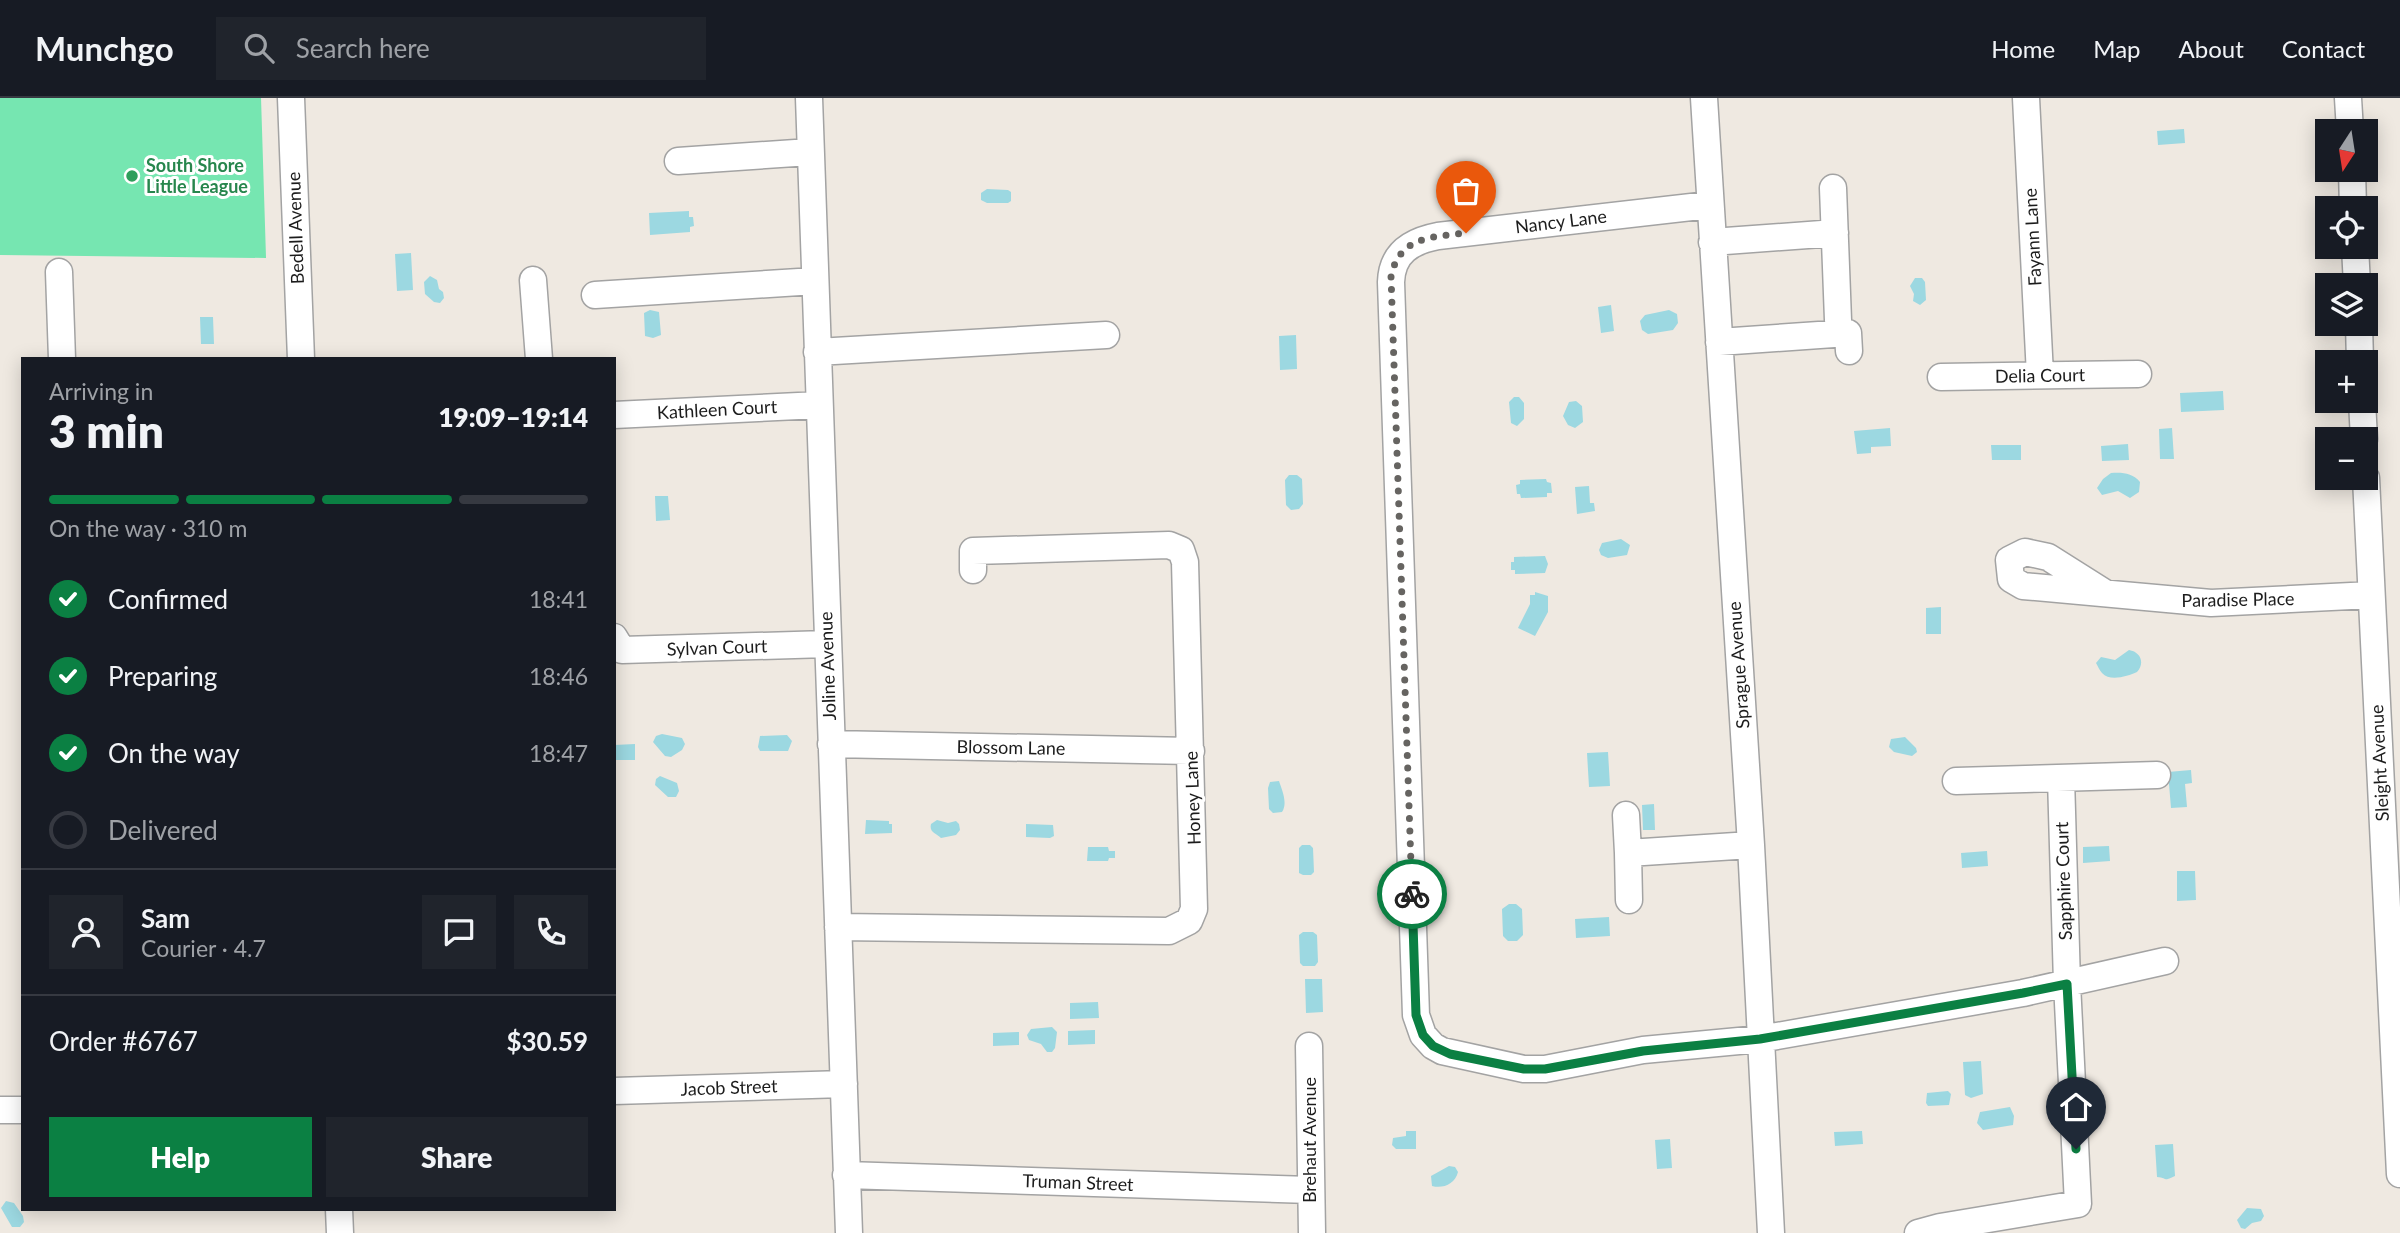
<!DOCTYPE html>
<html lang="en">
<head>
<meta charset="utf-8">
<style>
	body { margin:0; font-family:Lato,sans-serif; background:#20242c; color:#f1f3f6; height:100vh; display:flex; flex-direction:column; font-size:26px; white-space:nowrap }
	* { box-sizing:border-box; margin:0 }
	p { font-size:23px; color:#9ea1a6 }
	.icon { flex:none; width:38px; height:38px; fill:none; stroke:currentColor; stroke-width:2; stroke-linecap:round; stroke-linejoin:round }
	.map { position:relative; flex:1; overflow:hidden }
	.side { position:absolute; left:21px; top:259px; width:595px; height:854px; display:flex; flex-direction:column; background:#171b24; border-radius:0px; box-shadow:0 4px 18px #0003 }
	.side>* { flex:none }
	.needle { width:46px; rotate:192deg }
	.controls { position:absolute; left:2315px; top:21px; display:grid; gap:14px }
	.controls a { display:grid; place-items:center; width:63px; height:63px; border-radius:0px; background:#171b24; box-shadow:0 4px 18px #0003; font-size:35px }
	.pin { position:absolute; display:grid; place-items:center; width:60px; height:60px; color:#fff; margin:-72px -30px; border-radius:50% 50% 50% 0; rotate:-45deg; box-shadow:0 0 7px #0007 }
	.pin .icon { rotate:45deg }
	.courier { position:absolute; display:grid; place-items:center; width:70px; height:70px; margin:-35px; border:5px solid #0b8043; border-radius:50%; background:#fff; color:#222; box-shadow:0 2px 9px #0007 }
	.overview em { font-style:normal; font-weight:800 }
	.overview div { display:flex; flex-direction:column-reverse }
	.overview { display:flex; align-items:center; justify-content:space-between; height:119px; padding:0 28px }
	h1 { font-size:46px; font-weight:800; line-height:52px }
	.bar { display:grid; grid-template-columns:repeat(4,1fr); gap:10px 7px; align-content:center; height:84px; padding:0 28px }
	.bar i { height:9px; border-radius:5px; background:#363941 }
	.bar .current { background:#0b8043 }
	.bar p { grid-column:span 4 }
	.line { display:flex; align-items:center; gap:18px; padding:0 28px; border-top:2px solid #363941 }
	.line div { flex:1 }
	.round { display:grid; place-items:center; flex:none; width:74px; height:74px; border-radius:0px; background:#20242c }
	ol { padding:0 28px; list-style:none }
	li { display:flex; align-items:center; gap:21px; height:77px }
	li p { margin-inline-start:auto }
	li .icon { padding:7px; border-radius:50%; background:#0b8043; color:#fff; stroke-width:4 }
	li:last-child { color:#9ea1a6 }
	li i { width:38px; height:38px; border:4px solid #363941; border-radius:50% }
	.button { display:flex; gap:14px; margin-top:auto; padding:14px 28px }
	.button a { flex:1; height:80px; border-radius:0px; background:#0b8043; color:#fff; font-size:28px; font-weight:800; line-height:80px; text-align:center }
	.button a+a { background:#20242c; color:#f1f3f6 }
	header { display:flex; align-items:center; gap:42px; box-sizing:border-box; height:98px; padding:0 35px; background:#171b24; border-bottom:2px solid #363941 }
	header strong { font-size:33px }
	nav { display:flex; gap:38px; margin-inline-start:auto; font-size:24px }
	.search { width:490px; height:63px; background:#20242c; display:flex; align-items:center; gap:18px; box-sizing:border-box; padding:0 24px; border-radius:0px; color:#9ea1a6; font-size:26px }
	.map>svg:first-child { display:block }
	.pitch { fill:#76e6b1 }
	.water { fill:#9cd8e1 }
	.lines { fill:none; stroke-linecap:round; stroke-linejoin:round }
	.minor-casing { stroke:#a3a3a3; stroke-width:29 }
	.minor { stroke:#fff; stroke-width:26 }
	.done { stroke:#666461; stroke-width:7; stroke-dasharray:0 12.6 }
	.route { stroke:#0b8043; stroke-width:9 }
	.leisure-dot { fill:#2e9e5b; stroke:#fff; stroke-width:2.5 }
	.labels { text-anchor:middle; stroke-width:6; stroke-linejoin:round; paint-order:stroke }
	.leisure-label { font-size:18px; font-weight:bold; fill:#27864d; stroke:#fff; text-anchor:start }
	.street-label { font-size:18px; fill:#1c1c1c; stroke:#fff }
</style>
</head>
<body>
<header>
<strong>Munchgo</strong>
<div class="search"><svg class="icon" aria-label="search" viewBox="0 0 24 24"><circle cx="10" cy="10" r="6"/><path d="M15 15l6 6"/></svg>Search here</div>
<nav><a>Home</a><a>Map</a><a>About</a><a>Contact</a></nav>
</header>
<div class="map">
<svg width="2400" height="1135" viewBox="0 0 2400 1135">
	<rect width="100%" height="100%" fill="#efe9e1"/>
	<path class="pitch" d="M0 0H261L266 160 0 157Z"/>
	<path class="water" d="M2184 31 2185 45 2158 47 2157 33Z
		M987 91 1008 92 1011 94V103L1008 105H987L981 102V95Z
		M689 113V119H693L694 128 690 129V134L650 137 649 115Z
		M411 155 413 192 397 193 395 156Z
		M430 178 437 182 439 191 443 194 444 200 440 205 434 204 425 196 424 184Z
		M1915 180H1922L1925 184 1926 202 1920 207 1913 203 1914 196 1910 188Z
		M1611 207 1614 233 1601 235 1598 209Z
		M650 212 659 214 661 237 653 240 645 238 644 215Z
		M1669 212 1677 216 1678 225 1673 232 1648 236 1642 232 1640 223 1645 217Z
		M200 219H213L214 246H201Z
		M1296 237 1297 271 1280 272 1279 238Z
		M2223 293 2224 312 2181 314 2180 295Z
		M1514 299H1519L1524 305V321L1517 328 1511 325 1509 304Z
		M1576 303 1582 308 1583 324 1575 330 1568 327 1563 318 1569 304Z
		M1890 330 1891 348 1871 349V355L1857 356 1854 333Z
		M2172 330 2174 361H2160L2159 331Z
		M2128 346 2129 362 2102 363 2101 348Z
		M1991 347H2021V362H1992Z
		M2111 375C2122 374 2133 375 2140 384L2139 394 2130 400 2118 393 2102 397 2097 390 2103 381Z
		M1289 377H1297L1302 381 1303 406 1299 411 1291 412 1286 407 1285 382Z
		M1546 381 1547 384 1551 385 1552 395H1547V399L1521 400 1520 396H1517L1516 387 1520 386V382Z
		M1589 388 1590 405H1594L1595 413 1577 416 1575 389Z
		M655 398H668L670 422 656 423Z
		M1621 441 1630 447 1627 457 1608 460 1601 457 1599 452 1602 445Z
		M1545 458 1548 466 1545 475 1515 476V472H1511V464H1514V459Z
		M1535 494 1548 498V514L1535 538 1518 530 1530 506V497H1535Z
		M1941 509V536H1926V510Z
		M2129 552C2141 554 2145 565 2137 574 2128 578 2110 584 2102 575 2099 572 2098 568 2096 565L2101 559 2115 562Z
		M662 636 682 640 685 646 682 652 671 659 665 658 653 644 656 638Z
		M787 637 792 643 788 653H760L758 649 760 638Z
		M1905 639 1916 650 1917 654 1912 658 1894 654 1889 649 1891 641Z
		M635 646V662H614V647Z
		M1608 654 1610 688 1589 689 1587 655Z
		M2191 672 2192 685 2185 686 2187 709 2171 710 2168 674Z
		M660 678 677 685 679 693 676 699H668L655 687 656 681Z
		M1279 683C1282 692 1288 705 1282 714L1273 715 1269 711 1268 690 1270 684Z
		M1654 706 1655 732H1643L1642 707Z
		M866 722 889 723V726H892V735L865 736Z
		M937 722 948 725 956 723 959 726 960 732 956 737 941 740C936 735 929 735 931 726Z
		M1026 726 1053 727 1054 738 1050 740 1026 739Z
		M1302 747H1310L1313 750 1314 774 1311 777H1303L1299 775V750Z
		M2109 748 2110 763 2083 765V749Z
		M1088 749H1108L1109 753H1115V760H1109L1108 763H1087Z
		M1987 753 1988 768 1962 770 1961 755Z
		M2195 773 2196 802 2177 803V773Z
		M1509 806H1516L1522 811 1523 837 1517 843H1508L1503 838 1502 811Z
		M1609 819 1610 838 1576 840 1575 821Z
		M1303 834H1313L1317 837 1318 864 1315 868H1303L1300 865 1299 837Z
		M1322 881 1323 914 1306 915 1305 881Z
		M1098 904 1099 920 1070 921V905Z
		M1052 929 1057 934 1055 950 1052 954H1047L1041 946 1029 942 1027 937 1031 931Z
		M1095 932V946L1068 947V933Z
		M1019 934V947L993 948V935Z
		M1981 963 1983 996 1971 1000 1965 997 1963 964Z
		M1948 993 1951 996 1949 1007 1928 1008 1926 1005 1927 995Z
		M2010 1009 2014 1018 2013 1027 1983 1032 1977 1025 1980 1014Z
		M1406 1033H1416V1051H1396L1392 1047 1393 1040 1406 1038Z
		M1862 1033 1863 1046 1835 1048 1834 1034Z
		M1670 1041 1672 1070 1657 1071 1655 1042Z
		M2173 1046 2175 1078C2163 1084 2168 1080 2157 1079L2155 1047Z
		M1449 1068 1455 1069 1458 1074C1455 1086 1443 1091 1432 1088L1431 1078Z
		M6 1103 14 1105 23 1118 24 1124 20 1129H12L1 1110Z
		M2247 1110 2261 1111 2264 1118 2261 1123 2252 1125 2245 1131 2241 1130 2237 1122Z"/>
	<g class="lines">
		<g class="minor-casing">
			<path id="minor" d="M291 0 301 261
				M809 0 849 1135
				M1704 0 1751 747 1771 1135
				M2026 0 2040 277
				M2348 0 2350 33
				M678 63 810 54
				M2352 72 2353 110
				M1833 90 1838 222
				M1709 107 1438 138C1412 143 1392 154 1391 184L1416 917 1423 937 1433 948 1442 953 1524 971H1545L1643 952 1760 941 2023 895 2165 863
				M1712 144 1835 135
				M2355 149 2357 187
				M59 174 62 261
				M533 182 539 261
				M595 197 815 183
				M2359 226 2360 264
				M1719 244 1848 235 1849 253
				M817 254 1106 237
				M1941 279 2138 276
				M2362 303 2364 341
				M614 317 819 307
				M2366 380 2400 1076
				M2105 495 2048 459 2025 454 2009 462 2011 481 2023 488 2211 505 2371 497
				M614 539 622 552 827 546
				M831 646 1191 653
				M1956 683 2157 677
				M1626 717 1628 755 1751 747
				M1628 755 1629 802
				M838 829 1169 833 1189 823 1194 811 1185 464 1181 452 1169 447 973 453V472
				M1309 948 1312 1135
				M614 993 844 986
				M0 1012H23
				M846 1077 1310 1092
				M339 1111 340 1135
				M1918 1135 1940 1129 2078 1106 2067 885 2061 680"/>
		</g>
		<use href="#minor" class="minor"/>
	</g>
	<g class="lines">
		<path class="done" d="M1412 796 1391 178C1400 138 1432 139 1466 135"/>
		<path class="route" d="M1412 796 1416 917 1423 937 1433 948 1450 956 1524 971H1545L1643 953 1760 941 2023 895 2067 886 2076 1051"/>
	</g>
	<circle class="leisure-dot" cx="132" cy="78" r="7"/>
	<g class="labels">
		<g class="leisure-label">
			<text x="146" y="74">South Shore<tspan x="146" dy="21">Little League</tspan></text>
		</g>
		<g class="street-label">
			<text transform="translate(1561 124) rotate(-7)" y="6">Nancy Lane</text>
			<text transform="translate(296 130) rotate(-92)" y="6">Bedell Avenue</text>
			<text transform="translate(2033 139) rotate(-93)" y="6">Fayann Lane</text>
			<text transform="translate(2040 278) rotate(-1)" y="6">Delia Court</text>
			<text transform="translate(717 312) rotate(-3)" y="6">Kathleen Court</text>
			<text transform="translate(2238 502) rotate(-1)" y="6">Paradise Place</text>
			<text transform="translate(717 550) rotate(-2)" y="6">Sylvan Court</text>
			<text transform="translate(1739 567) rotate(-94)" y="6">Sprague Avenue</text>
			<text transform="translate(828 568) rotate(-92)" y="6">Joline Avenue</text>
			<text transform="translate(1011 650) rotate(1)" y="6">Blossom Lane</text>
			<text transform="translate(2380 665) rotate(-93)" y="6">Sleight Avenue</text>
			<text transform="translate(1193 700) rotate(-92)" y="6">Honey Lane</text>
			<text transform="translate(2064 783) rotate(-92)" y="6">Sapphire Court</text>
			<text transform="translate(729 990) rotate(-2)" y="6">Jacob Street</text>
			<text transform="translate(1310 1042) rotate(-90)" y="6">Brehaut Avenue</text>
			<text transform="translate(1078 1085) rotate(2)" y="6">Truman Street</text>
		</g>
	</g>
</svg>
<div class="controls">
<a><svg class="needle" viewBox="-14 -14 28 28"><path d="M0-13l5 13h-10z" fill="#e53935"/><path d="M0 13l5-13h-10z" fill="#9ea1a6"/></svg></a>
<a><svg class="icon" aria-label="locate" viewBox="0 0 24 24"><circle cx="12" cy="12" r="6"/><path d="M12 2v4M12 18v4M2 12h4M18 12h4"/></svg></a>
<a><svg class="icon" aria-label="layers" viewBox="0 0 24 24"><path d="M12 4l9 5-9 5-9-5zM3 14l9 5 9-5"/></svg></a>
<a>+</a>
<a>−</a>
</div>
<div class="pin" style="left:1466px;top:135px;background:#ea580c"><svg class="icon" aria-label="bag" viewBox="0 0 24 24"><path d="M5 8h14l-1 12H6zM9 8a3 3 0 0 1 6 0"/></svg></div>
<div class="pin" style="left:2076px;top:1051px;background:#1f2937"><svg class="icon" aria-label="home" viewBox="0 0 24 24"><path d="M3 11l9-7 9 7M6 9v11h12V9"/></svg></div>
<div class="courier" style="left:1412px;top:796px"><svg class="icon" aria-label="bike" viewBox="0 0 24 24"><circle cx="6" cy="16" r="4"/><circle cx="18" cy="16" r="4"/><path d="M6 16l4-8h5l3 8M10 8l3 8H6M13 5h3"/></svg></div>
<section class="side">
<div class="overview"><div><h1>3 min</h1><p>Arriving in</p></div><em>19:09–19:14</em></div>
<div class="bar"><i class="current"></i><i class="current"></i><i class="current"></i><i></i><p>On the way · 310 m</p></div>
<ol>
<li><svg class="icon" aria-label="check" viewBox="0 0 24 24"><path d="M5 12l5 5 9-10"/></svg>Confirmed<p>18:41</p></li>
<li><svg class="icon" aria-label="check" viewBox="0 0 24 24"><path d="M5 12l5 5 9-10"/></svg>Preparing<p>18:46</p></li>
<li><svg class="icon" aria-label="check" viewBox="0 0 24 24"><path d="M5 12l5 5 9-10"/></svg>On the way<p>18:47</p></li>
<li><i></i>Delivered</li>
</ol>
<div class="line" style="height:126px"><a class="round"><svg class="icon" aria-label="person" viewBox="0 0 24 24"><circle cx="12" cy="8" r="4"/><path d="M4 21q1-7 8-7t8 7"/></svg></a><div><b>Sam</b><p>Courier · 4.7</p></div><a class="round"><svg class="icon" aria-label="chat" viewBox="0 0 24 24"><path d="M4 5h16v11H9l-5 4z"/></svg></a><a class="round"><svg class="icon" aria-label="phone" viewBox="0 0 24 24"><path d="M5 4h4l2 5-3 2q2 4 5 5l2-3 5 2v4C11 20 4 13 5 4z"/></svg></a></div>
<div class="line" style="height:91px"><div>Order #6767</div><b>$30.59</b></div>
<div class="button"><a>Help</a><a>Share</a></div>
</section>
</div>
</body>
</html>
